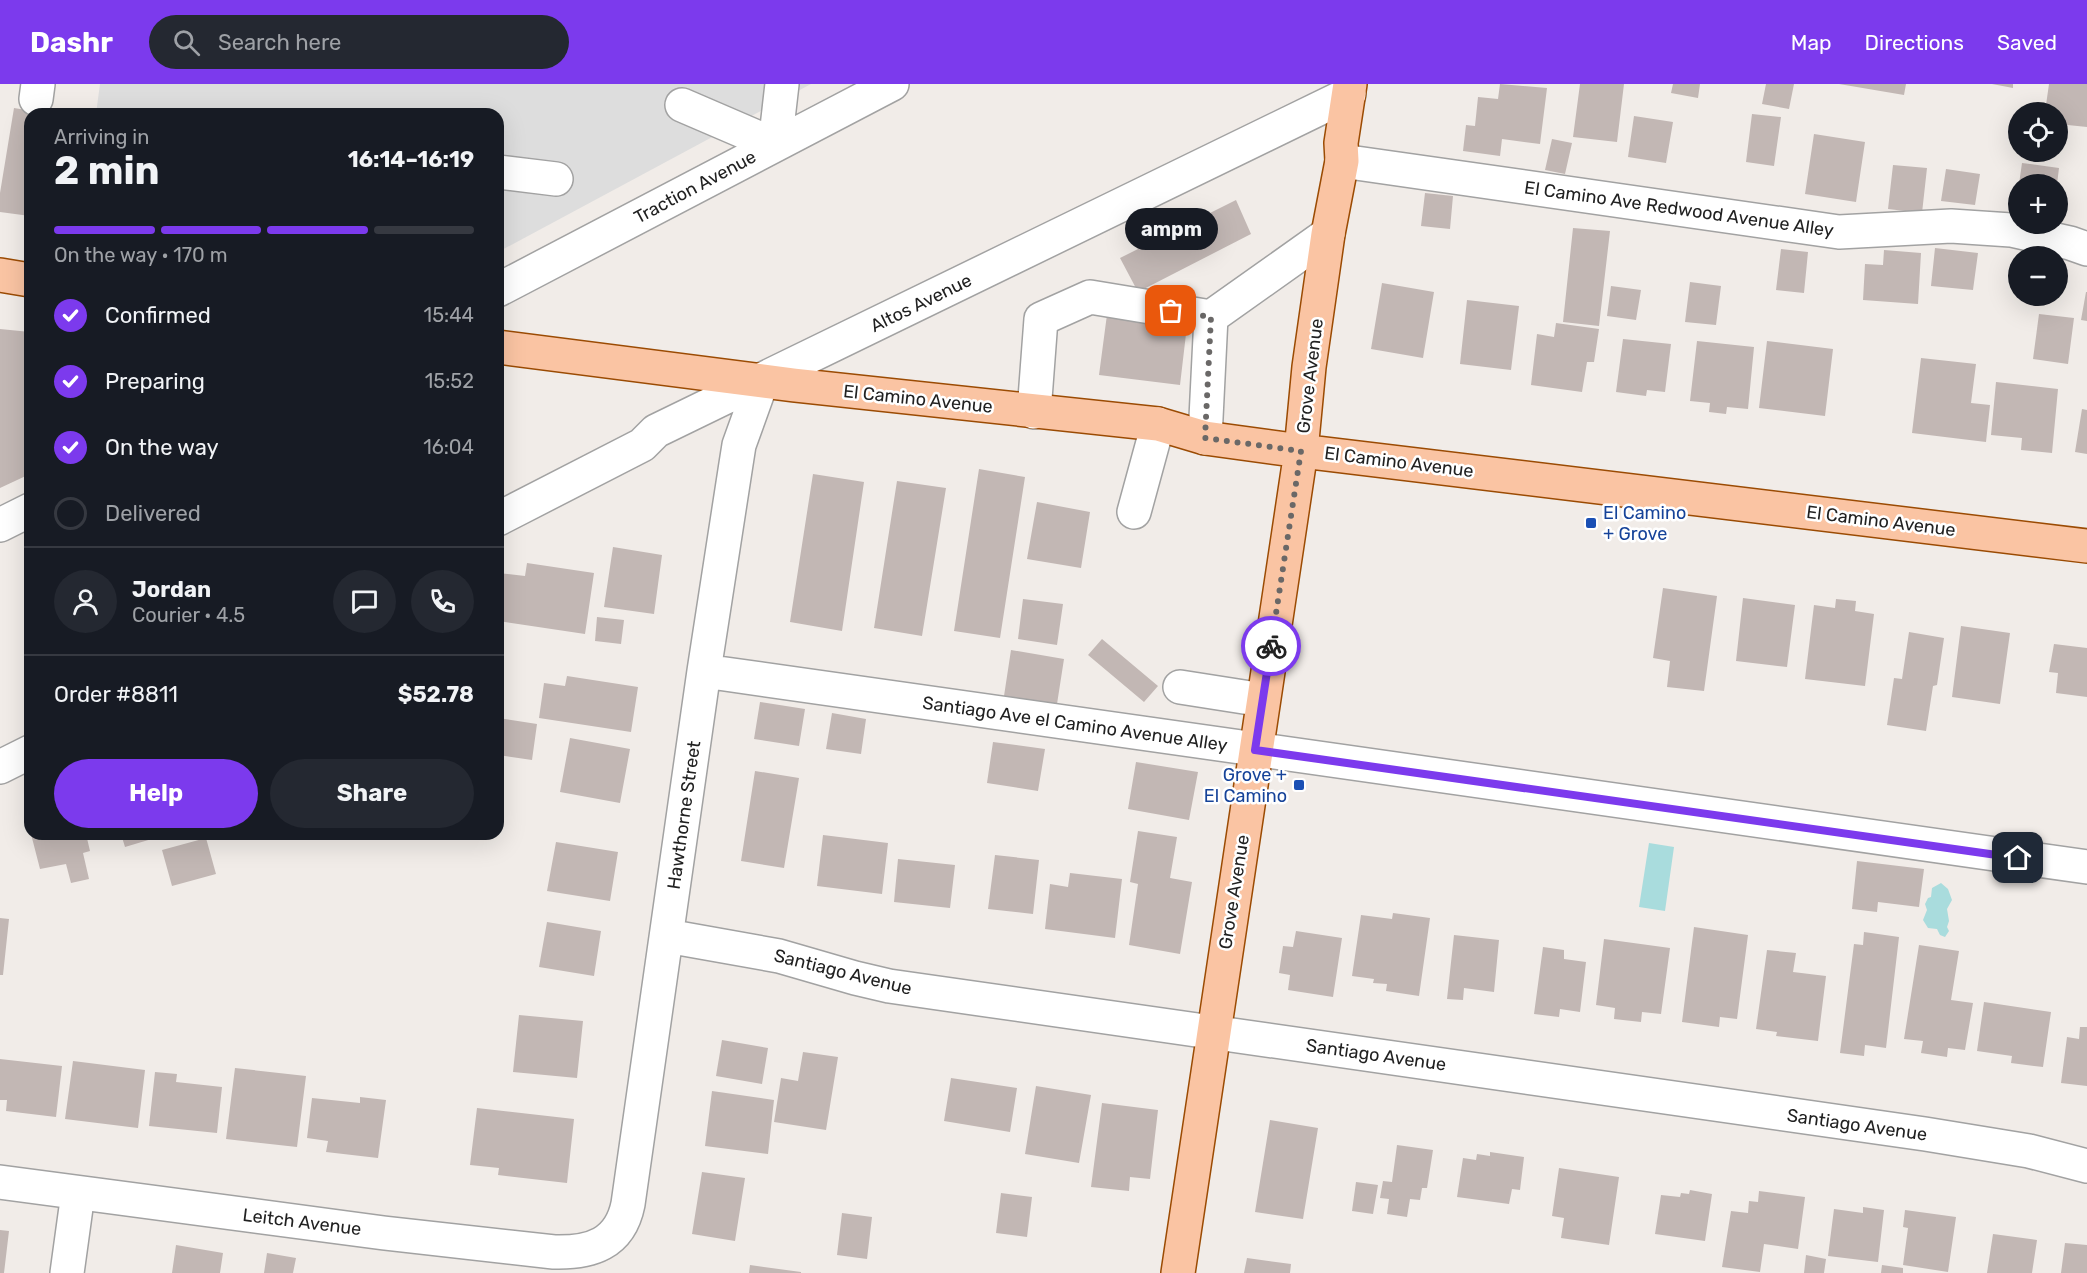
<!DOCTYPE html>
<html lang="en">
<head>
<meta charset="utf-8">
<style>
	body { margin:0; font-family:Rubik,sans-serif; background:#242831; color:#f1f3f6; height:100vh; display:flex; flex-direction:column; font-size:22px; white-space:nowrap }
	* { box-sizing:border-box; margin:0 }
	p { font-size:20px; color:#9ea1a6 }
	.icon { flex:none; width:33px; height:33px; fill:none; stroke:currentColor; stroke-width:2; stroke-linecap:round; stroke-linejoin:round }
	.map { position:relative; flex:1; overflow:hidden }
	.drawer { position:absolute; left:24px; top:24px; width:480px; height:732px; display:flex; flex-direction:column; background:#171b24; border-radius:18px; box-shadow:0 6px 24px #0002 }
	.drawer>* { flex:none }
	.buttons { position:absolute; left:2008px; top:18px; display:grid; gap:12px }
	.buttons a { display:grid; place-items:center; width:60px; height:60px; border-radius:50%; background:#171b24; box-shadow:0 6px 24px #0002; font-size:30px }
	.pin { position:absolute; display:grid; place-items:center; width:51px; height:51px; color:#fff; margin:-26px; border-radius:12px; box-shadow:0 3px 9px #0006 }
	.courier { position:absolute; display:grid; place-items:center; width:60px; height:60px; margin:-30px; border:4px solid #7c3aed; border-radius:50%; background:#fff; color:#222; box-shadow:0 2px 8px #0007 }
	.bubble { position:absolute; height:42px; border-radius:21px; background:#171b24; box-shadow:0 6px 24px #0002; font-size:20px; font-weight:700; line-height:42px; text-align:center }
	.headline em { font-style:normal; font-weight:700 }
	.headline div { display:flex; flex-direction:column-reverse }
	.headline { display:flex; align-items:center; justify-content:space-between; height:102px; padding:0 30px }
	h1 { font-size:39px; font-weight:700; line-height:45px }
	.bar { display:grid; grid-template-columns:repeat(4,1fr); gap:9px 6px; align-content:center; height:72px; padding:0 30px }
	.bar i { height:8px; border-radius:4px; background:#363941 }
	.bar .on { background:#7c3aed }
	.bar p { grid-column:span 4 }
	.line { display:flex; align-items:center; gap:15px; padding:0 30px; border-top:2px solid #363941 }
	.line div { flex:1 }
	.round { display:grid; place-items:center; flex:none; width:63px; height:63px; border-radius:32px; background:#242831 }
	ol { padding:0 30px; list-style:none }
	li { display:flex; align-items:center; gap:18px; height:66px }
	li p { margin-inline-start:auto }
	li .icon { padding:6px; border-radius:50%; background:#7c3aed; color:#fff; stroke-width:4 }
	li:last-child { color:#9ea1a6 }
	li i { width:33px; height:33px; border:3px solid #363941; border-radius:50% }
	.action { display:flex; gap:12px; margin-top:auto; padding:12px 30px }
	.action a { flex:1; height:69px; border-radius:36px; background:#7c3aed; color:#fff; font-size:24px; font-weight:700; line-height:69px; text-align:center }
	.action a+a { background:#242831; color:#f1f3f6 }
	header { display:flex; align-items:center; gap:36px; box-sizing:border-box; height:84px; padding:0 30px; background:#7c3aed; color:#fff }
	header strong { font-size:28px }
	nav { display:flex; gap:33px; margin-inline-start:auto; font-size:21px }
	.search { width:420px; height:54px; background:#242831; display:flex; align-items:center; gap:15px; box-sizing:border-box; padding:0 21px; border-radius:33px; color:#9ea1a6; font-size:22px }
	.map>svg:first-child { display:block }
	.parking { fill:#ddd }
	.water { fill:#a9dcdd }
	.building { fill:#c2b7b4 }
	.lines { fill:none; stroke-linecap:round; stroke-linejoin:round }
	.minor-casing { stroke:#a2a2a2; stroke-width:36 }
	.major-casing { stroke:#9b4b03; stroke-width:36 }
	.minor { stroke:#fff; stroke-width:33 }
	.major { stroke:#fac4a3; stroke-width:33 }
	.done { stroke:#6a6867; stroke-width:6; stroke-dasharray:0 10.8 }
	.route { stroke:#7c3aed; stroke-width:8 }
	.transit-dot { fill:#1a4fb4; stroke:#fff; stroke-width:2 }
	.labels { text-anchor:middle; stroke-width:5; stroke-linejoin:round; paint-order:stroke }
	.street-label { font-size:18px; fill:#212121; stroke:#fff }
	.transit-label { font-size:18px; fill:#164399; stroke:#fff; text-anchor:start }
</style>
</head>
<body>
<header>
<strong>Dashr</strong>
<div class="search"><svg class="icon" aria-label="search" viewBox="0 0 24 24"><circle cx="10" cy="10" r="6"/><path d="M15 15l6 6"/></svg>Search here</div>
<nav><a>Map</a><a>Directions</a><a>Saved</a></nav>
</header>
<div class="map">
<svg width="2087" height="1189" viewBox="0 0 2087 1189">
	<rect width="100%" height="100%" fill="#f1ece8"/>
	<path class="parking" d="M100 0H811L498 168V30H96Z"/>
	<path class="water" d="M1649 759 1674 763 1665 827 1639 823Z
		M1941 799 1948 805 1952 816 1947 825 1949 837 1947 843 1949 847 1945 853 1940 851 1937 845 1928 844 1923 836 1927 826 1925 820 1928 814 1931 813 1932 804Z"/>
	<path class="building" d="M1500 0 1547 4 1540 60 1502 55 1500 72 1463 67 1466 41 1475 42 1478 13 1498 15Z
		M1580 0H1624L1617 58 1573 53Z
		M1673 0H1700L1698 14 1671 9Z
		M1766 0H1794L1789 25 1762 20Z
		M1839 0H1906L1904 11Z
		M1992 0H2013V4Z
		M2049 0H2087V43L2058 40V28H2045Z
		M14 24 44 29 30 30V132L0 128V109Z
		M1752 30 1781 33 1774 82 1746 78Z
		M1634 32 1673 38 1666 79 1628 73Z
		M1814 50 1865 58 1856 118 1805 110Z
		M1552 55 1572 59 1565 90 1545 86Z
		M2022 79 2059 84 2057 100H2019Z
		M1893 81 1927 84 1922 129 1888 125Z
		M1946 85 1980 90 1975 121 1941 117Z
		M1425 109 1453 112 1450 145 1421 142Z
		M1236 116 1251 150 1138 208 1120 174Z
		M1573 144 1610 147 1599 242 1563 238Z
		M1935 164 1978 169 1973 206 1931 202Z
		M1781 165 1808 168 1804 209 1776 206Z
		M1884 166 1921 169 1918 220 1863 216 1865 180 1883 181Z
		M1690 198 1721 202 1716 241 1685 238Z
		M1382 199 1434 208 1423 274 1371 265Z
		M1611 202 1641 206 1636 236 1607 232Z
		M2086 208H2087V237L2081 236Z
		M1467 216 1519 222 1511 286 1460 280Z
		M1108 223 1188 233 1180 301 1099 291Z
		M2039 230 2074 234 2068 280 2033 275Z
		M1556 239 1599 245 1594 278H1587L1582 308 1531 301 1537 250 1554 253Z
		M0 245 30 248V390L0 404Z
		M1623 255 1671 260 1665 308 1647 306 1646 312 1616 308Z
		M1697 257 1754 263 1748 325 1727 323 1726 330 1709 328 1710 319 1690 317Z
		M1767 257 1833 265 1825 332 1759 324Z
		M1921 274 1976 280 1971 319 1990 321 1986 358 1912 349Z
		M1996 298 2058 305 2052 369 2021 366 2022 354 1991 351Z
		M2082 325 2087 326V370L2075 368Z
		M979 385 1025 393 1000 554 954 547Z
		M813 390 864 398 842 547 790 538Z
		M897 397 946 404 922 552 874 544Z
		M1037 418 1090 428 1081 484 1027 475Z
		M613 463 662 471 654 530 604 523Z
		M527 479 594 489 585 550 498 537V489L525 492Z
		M1663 504 1717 512 1704 607 1667 603 1670 577 1653 574Z
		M1743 514 1795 521 1787 583 1736 577Z
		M1023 515 1063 520 1057 561 1018 555Z
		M1836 515 1856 517 1855 527 1874 530 1865 602 1805 595 1814 521 1835 524Z
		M597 533 624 536 621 560 595 557Z
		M1961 542 2010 549 2000 620 1952 613Z
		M1909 548 1944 554 1937 601 1933 602 1926 647 1887 641 1894 594 1902 595Z
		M1102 555 1158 602 1144 618 1088 571Z
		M2054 560 2087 564V613L2056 609 2058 589 2049 588Z
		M1011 566 1064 575 1057 620 1004 612Z
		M567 592 638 603 631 648 539 634 544 599 565 602Z
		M760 618 805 625 799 662 754 655Z
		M832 629 866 635 861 670 826 665Z
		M498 634 537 640 532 676 498 671Z
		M570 654 630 665 620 719 560 708Z
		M993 658 1045 665 1038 707 987 699Z
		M1136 678 1198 688 1189 736 1128 725Z
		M755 687 799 694 784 784 741 777Z
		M1138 747 1177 753 1170 794 1192 798 1180 870 1129 861 1138 800 1130 798Z
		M31 750H86L90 767 83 769 89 795 71 799 66 780 40 785Z
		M121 750H165V751L125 763Z
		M823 751 888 759 882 810 817 802Z
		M206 754 216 790 172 802 162 766Z
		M556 758 618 768 610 817 547 807Z
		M995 771 1039 776 1033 830 988 825Z
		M898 775 955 781 950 824 894 818Z
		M1857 777 1924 785 1919 823 1878 818 1877 828 1852 825Z
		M1070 789 1122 795 1115 854 1045 845 1050 800 1068 803Z
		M1393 829 1430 834 1419 912 1386 907 1387 900 1373 899 1374 895 1352 892 1361 831 1392 835Z
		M0 834 9 835 3 891H0Z
		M547 838 601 847 594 892 539 883Z
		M1694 843 1748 851 1737 935 1720 933 1719 943 1682 938Z
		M1296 847 1342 854 1333 913 1288 906 1290 891 1279 889 1283 862 1293 863Z
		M1864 848 1899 853 1886 964 1865 961 1864 972 1840 969 1854 860 1863 861Z
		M1454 851 1499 856 1494 908 1464 904 1463 916 1447 915Z
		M1604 855 1670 864 1661 930 1642 928 1641 938 1614 935 1615 924 1596 921Z
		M1919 861 1959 867 1951 916 1973 919 1965 966 1948 964 1947 973 1921 969 1923 957 1904 955Z
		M1543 863 1564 866V875L1586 878 1580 928 1560 925 1559 933 1534 930Z
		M1767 866 1796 869 1793 888 1826 892 1818 957 1776 952 1777 948 1756 945Z
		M1984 918 2051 928 2043 983 2011 979 2012 972 1977 967Z
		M519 931 583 937 577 994 513 988Z
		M2080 943H2087V1002L2061 999 2067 953 2079 955Z
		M722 956 768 964 762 1000 716 992Z
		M803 968 838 973 826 1046 774 1038 781 994 798 997Z
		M0 975 62 982 56 1033 6 1027 7 1016H0Z
		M73 977 145 986 138 1044 65 1035Z
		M235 984 306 992 297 1063 226 1055Z
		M155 988 177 990 176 998 222 1003 217 1049 149 1042Z
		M951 994 1017 1004 1010 1048 944 1037Z
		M1036 1002 1091 1011 1079 1079 1025 1070Z
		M712 1007 774 1016 768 1070 705 1062Z
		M360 1013 386 1016 378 1074 326 1068 328 1057 307 1054 312 1014 360 1019Z
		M1102 1019 1158 1026 1150 1095 1130 1093 1129 1107 1091 1103Z
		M477 1024 574 1035 567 1099 498 1091 499 1084 470 1081Z
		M1270 1036 1318 1044 1303 1135 1255 1128Z
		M1397 1061 1433 1066 1427 1104H1422L1420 1116 1410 1115 1407 1133 1387 1130 1389 1115 1380 1114 1383 1097 1392 1098Z
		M1490 1068 1524 1073 1520 1106 1512 1105 1509 1120 1457 1113 1463 1074 1476 1076 1477 1070 1490 1072Z
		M1559 1084 1619 1093 1609 1161 1561 1154 1564 1134 1552 1132Z
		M702 1088 745 1094 735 1157 692 1150Z
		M1356 1098 1378 1101 1373 1130 1352 1127Z
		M1690 1106 1712 1110 1705 1157 1655 1150 1661 1111 1680 1113 1681 1109 1689 1110Z
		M1759 1107 1805 1113 1798 1165 1764 1160 1760 1188 1722 1183 1731 1127 1748 1129 1749 1117 1758 1118Z
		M1001 1109 1032 1113 1027 1153 996 1149Z
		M1863 1123 1884 1126 1878 1178 1828 1172 1834 1125 1863 1129Z
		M1905 1126 1956 1133 1948 1188 1903 1181 1908 1144 1903 1143Z
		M842 1129 872 1133 867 1175 837 1171Z
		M0 1146 9 1147 4 1189H0Z
		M1993 1150 2037 1156 2032 1189H1987Z
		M2065 1159 2087 1161V1189H2061Z
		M176 1161 223 1169 220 1189H172Z
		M267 1169 296 1174 293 1189H264Z
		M1806 1171 1826 1175 1824 1189H1804Z
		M1247 1174 1291 1180 1290 1189H1244Z
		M750 1181 801 1188V1189H749Z
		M1882 1181 1903 1184V1189H1881Z"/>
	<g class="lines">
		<g class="minor-casing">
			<path id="minor" d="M36 15 38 0
				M682 21 775 61 782 0
				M1342 77 1839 148 1951 142 2011 146 2070 159 2087 165
				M498 88 556 95
				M498 206 892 0
				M1034 328 1041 235 1090 213 1211 233
				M1205 354 1211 233 1328 150
				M1134 428 1158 340
				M498 435 642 361 656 347 1349 10
				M0 441 30 426
				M704 587 2087 783
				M1180 603 1263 616
				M0 683 30 668
				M667 852 779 872 855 894 889 902 1925 1050 2029 1067 2087 1082
				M0 1098 384 1149 554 1168C591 1169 620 1160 628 1120L704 587 736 380 739 361 762 297
				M67 1189 78 1109"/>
		</g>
		<g class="major-casing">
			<path id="major" d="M0 191 30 196
				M498 263 794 301 1158 340 1205 354 1301 367 2087 462
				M1178 1189 1301 367 1309 283 1328 150 1342 77 1341 59 1350 0"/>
		</g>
		<use href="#minor" class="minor"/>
		<use href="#major" class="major"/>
	</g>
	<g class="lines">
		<path class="done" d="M1171 227 1211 233 1205 354 1301 367 1271 562"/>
		<path class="route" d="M1271 562 1255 666 2018 774"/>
	</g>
	<g class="transit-dot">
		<rect x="1585" y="433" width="12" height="12" rx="3"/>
		<rect x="1293" y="695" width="12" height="12" rx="3"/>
	</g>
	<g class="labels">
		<g class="street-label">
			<text transform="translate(695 103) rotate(-28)" y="6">Traction Avenue</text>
			<text transform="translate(1679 125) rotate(8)" y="6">El Camino Ave Redwood Avenue Alley</text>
			<text transform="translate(921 219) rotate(-26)" y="6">Altos Avenue</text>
			<text transform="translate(1310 292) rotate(-83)" y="6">Grove Avenue</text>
			<text transform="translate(918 315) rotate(6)" y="6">El Camino Avenue</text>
			<text transform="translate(1399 378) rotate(7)" y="6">El Camino Avenue</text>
			<text transform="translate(1881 437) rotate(7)" y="6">El Camino Avenue</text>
			<text transform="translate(1075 640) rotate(8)" y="6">Santiago Ave el Camino Avenue Alley</text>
			<text transform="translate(684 731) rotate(-82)" y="6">Hawthorne Street</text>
			<text transform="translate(1234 808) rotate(-81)" y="6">Grove Avenue</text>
			<text transform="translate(843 888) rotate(14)" y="6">Santiago Avenue</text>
			<text transform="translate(1376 971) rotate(8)" y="6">Santiago Avenue</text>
			<text transform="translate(1857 1041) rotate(8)" y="6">Santiago Avenue</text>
			<text transform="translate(302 1138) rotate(7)" y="6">Leitch Avenue</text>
		</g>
		<g class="transit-label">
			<text x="1603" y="435">El Camino<tspan x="1603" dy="21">+ Grove</tspan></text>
			<text x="1287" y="697" text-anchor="end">Grove +<tspan x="1287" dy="21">El Camino</tspan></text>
		</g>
	</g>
</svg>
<div class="buttons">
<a><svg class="icon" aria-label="locate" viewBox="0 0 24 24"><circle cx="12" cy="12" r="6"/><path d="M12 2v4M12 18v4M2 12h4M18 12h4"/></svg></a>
<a>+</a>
<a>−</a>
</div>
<div class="pin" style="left:1171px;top:227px;background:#ea580c"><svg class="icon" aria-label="bag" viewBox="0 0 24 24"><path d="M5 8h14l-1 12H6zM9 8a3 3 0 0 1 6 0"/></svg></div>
<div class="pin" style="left:2018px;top:774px;background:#1f2937"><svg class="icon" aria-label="home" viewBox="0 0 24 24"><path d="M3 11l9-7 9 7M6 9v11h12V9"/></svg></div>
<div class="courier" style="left:1271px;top:562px"><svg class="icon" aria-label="bike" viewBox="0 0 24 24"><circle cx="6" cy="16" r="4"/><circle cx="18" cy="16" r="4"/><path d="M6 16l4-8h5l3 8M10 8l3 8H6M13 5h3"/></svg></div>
<div class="bubble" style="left:1125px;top:124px;width:93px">ampm</div>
<section class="drawer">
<div class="headline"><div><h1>2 min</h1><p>Arriving in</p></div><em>16:14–16:19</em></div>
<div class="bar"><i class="on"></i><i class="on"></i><i class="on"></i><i></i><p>On the way · 170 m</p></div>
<ol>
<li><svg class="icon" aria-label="check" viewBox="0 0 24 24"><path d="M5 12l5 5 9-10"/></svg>Confirmed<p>15:44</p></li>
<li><svg class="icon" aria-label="check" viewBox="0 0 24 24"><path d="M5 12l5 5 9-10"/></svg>Preparing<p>15:52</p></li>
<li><svg class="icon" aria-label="check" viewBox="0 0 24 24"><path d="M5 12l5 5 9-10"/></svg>On the way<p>16:04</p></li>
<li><i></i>Delivered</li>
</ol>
<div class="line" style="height:108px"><a class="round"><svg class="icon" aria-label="person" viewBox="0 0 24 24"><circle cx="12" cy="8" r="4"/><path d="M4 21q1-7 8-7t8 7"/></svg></a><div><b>Jordan</b><p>Courier · 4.5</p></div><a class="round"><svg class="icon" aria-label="chat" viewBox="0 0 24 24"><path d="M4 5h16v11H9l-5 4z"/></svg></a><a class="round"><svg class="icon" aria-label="phone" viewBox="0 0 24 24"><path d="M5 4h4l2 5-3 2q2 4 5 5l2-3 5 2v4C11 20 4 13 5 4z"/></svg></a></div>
<div class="line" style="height:78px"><div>Order #8811</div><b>$52.78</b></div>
<div class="action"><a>Help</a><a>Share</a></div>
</section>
</div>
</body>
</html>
